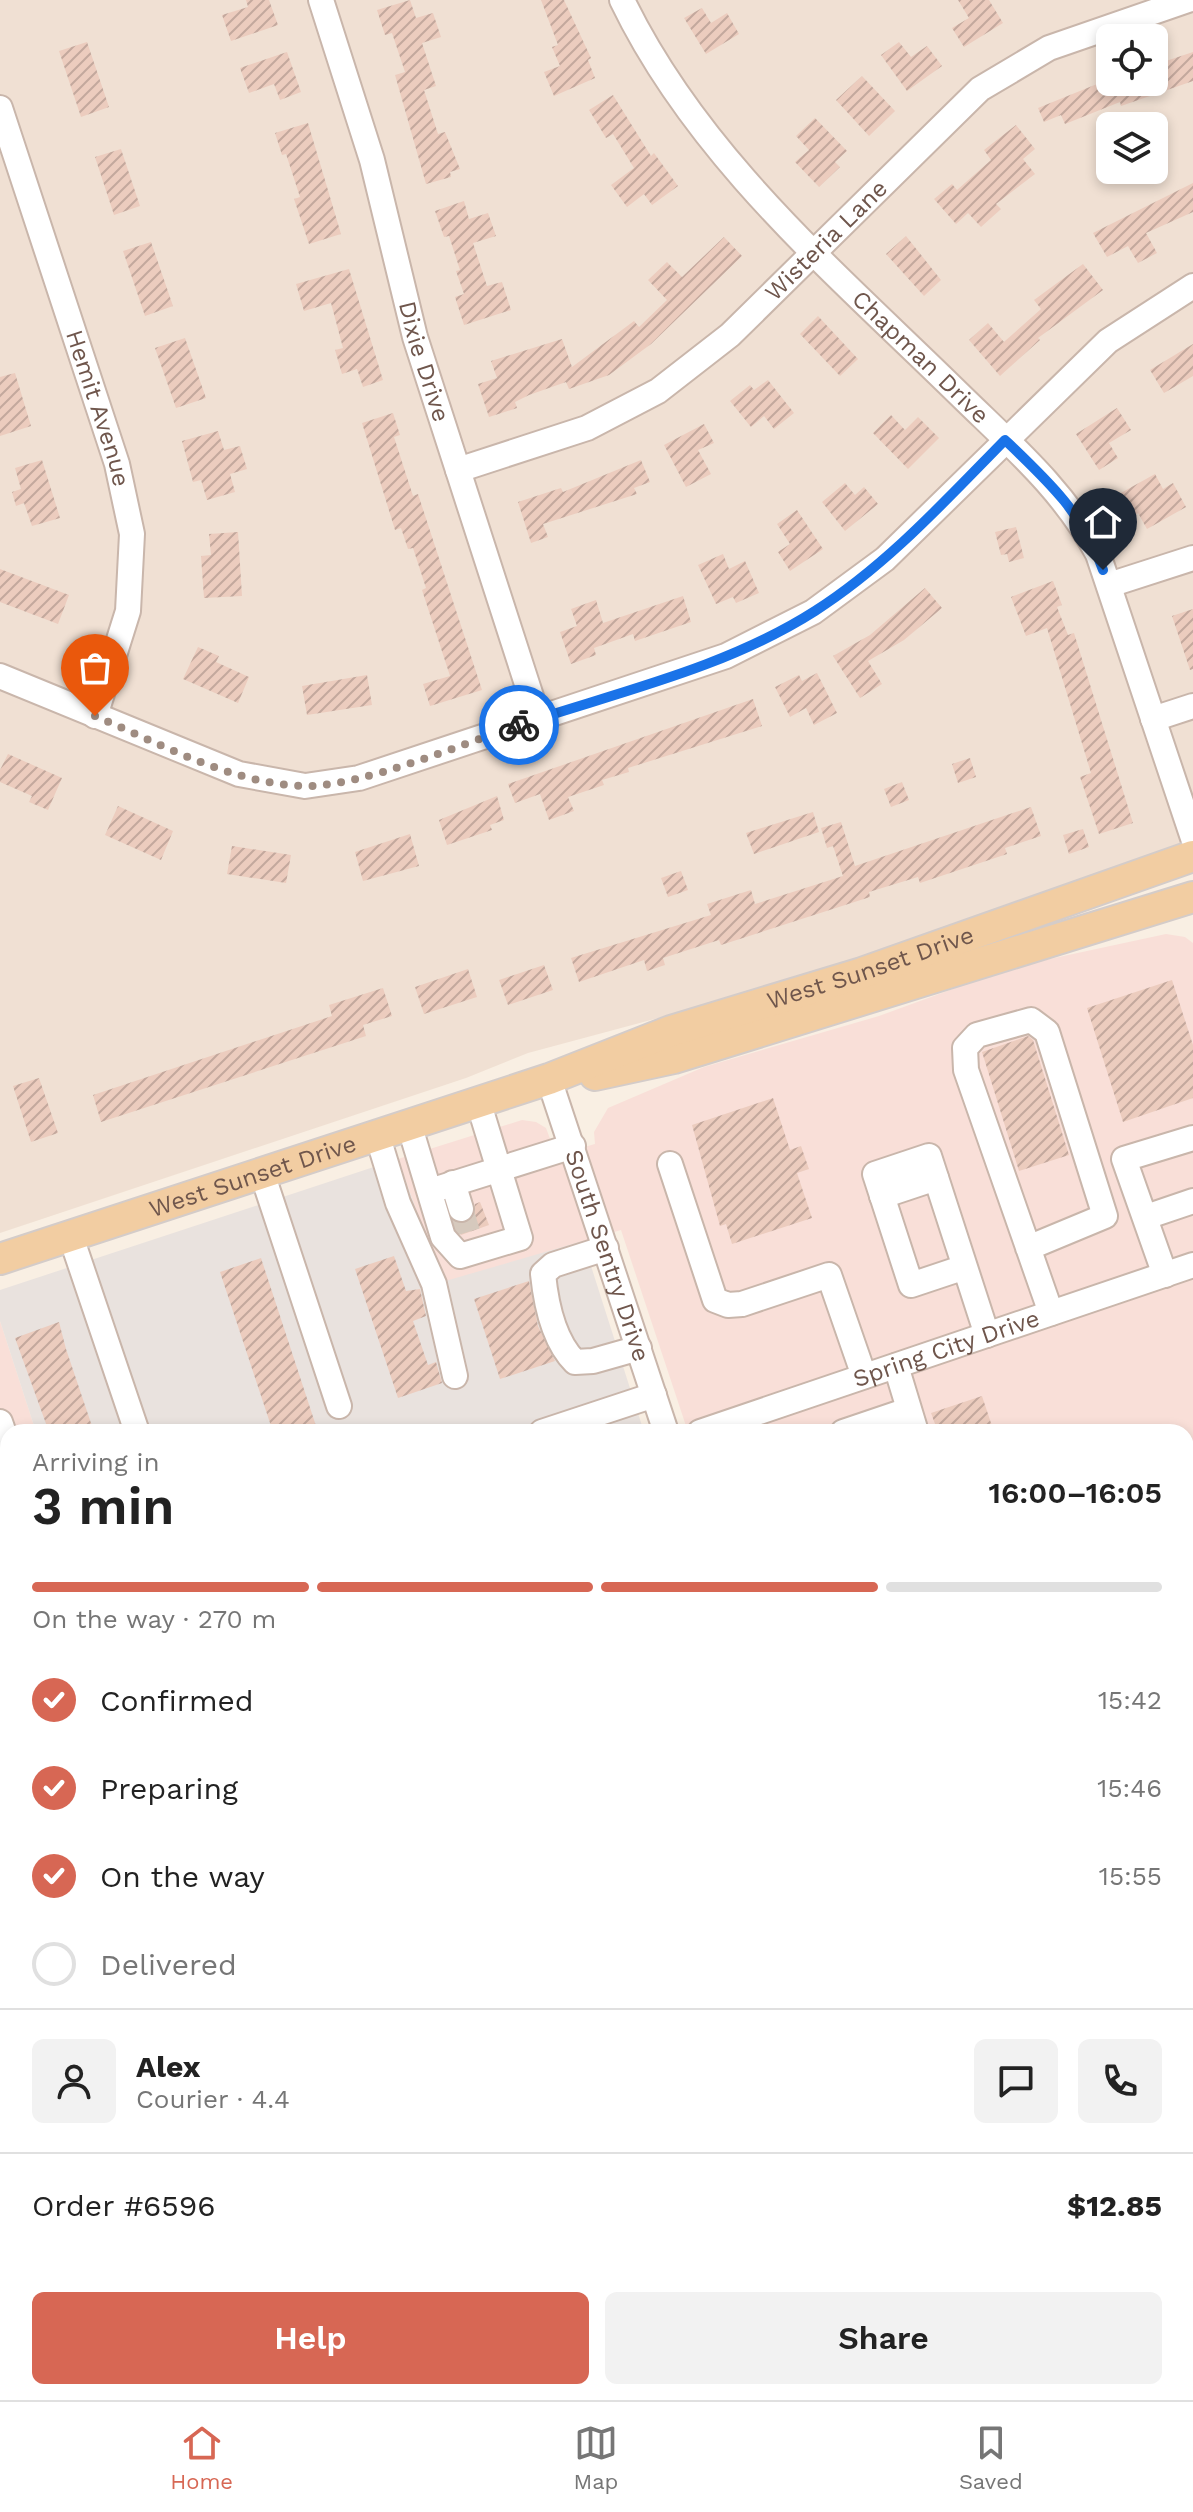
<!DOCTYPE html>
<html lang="en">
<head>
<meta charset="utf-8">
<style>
	body { margin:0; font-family:"Work Sans",sans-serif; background:#f2f2f2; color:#222; height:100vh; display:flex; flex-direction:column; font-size:30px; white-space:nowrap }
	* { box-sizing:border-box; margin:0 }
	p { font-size:26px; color:#767676 }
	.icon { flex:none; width:44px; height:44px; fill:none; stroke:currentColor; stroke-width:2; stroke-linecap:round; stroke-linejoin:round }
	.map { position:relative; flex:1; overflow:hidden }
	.side { position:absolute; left:0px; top:1424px; width:1194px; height:976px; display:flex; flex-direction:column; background:#fff; border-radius:24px 24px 0 0; box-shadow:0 4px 12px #0003 }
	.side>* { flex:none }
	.controls { position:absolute; left:1096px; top:24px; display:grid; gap:16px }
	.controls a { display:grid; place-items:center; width:72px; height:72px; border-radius:12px; background:#fff; box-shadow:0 4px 12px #0003; font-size:40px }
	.pin { position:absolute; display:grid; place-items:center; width:68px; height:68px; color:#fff; margin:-82px -34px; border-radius:50% 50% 50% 0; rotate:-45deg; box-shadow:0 0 8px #0007 }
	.pin .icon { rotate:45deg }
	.courier { position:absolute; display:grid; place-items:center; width:80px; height:80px; margin:-40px; border:6px solid #1a73e8; border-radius:50%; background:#fff; color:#222; box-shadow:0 2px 10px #0007 }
	.overview em { font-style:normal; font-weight:600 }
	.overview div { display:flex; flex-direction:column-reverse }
	.overview { display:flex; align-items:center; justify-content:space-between; height:136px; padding:0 32px }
	h1 { font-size:52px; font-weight:600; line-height:60px }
	.bar { display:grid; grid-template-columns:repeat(4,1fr); gap:12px 8px; align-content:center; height:96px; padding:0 32px }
	.bar i { height:10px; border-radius:6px; background:#e0e0e0 }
	.bar .current { background:#d76754 }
	.bar p { grid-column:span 4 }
	.line { display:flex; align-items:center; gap:20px; padding:0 32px; border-top:2px solid #e0e0e0 }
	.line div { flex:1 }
	.round { display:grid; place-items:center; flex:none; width:84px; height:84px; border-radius:12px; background:#f2f2f2 }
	ol { padding:0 32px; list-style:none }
	li { display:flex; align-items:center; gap:24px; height:88px }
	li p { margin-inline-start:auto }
	li .icon { padding:8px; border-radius:50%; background:#d76754; color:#fff; stroke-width:4 }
	li:last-child { color:#767676 }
	li i { width:44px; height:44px; border:4px solid #e0e0e0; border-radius:50% }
	.action { display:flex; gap:16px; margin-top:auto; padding:16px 32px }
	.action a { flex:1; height:92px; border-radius:12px; background:#d76754; color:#fff; font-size:32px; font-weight:600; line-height:92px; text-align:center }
	.action a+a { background:#f2f2f2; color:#222 }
	.menu { display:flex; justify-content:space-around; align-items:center; height:112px; border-top:2px solid #e0e0e0; background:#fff; font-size:22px; color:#767676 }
	.menu a { display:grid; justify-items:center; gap:4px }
	.menu .current { color:#d76754 }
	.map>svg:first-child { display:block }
	.residential { fill:#f0e0d3; fill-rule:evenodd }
	.commercial { fill:#f9dfd8 }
	.industrial { fill:#e9e2de }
	.water { fill:url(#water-rules); stroke:#a2ced1; stroke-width:2 }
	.building { fill:url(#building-hatch) }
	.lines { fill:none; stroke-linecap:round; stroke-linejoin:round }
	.minor-tunnel { stroke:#d6c9bd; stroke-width:24; stroke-dasharray:24 12; stroke-linecap:butt }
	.minor-casing { stroke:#c9b6ab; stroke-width:28 }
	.major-casing { stroke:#d4ccc9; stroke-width:34 }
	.minor { stroke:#fff; stroke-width:24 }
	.major { stroke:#f2cda2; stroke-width:30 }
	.rail-casing { stroke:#b1a4c1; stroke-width:9 }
	.rail { stroke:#fdf3e9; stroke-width:6; stroke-dasharray:18; stroke-linecap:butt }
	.done { stroke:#9f8c81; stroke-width:8; stroke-dasharray:0 14.4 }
	.route { stroke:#1a73e8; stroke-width:10 }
	.labels { text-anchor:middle; stroke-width:8; stroke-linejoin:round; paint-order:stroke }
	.street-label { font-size:24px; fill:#6f564c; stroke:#fdf3e9 }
</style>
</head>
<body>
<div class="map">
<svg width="1193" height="2400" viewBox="0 0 1193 2400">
	<defs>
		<pattern id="water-rules" width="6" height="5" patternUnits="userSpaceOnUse" patternTransform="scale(2)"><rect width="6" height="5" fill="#badee1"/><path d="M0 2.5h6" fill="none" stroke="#9bb7b9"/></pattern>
		<pattern id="building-hatch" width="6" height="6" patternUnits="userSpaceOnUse" patternTransform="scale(2)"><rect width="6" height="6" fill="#ecccbe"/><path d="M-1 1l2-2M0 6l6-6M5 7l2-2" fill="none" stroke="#c3a89d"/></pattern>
	</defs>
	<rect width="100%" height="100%" fill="#f9efe3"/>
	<path class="residential" d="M0 0H1193V845L770 988 528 1053 466 1078 0 1233ZM1110 38H1154V82H1110ZM1110 126H1154V170H1110Z"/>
	<path class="commercial" d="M1166 934 1185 937 1193 943V1563L1186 1565V1432H688L621 1230 442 1283 398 1159 522 1120 536 1122 546 1128 556 1155 595 1144 594 1132 608 1108 704 1067 879 1016 1013 967Z
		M0 1321 36 1432H8V1843L0 1846Z"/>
	<path class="industrial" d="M398 1159 442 1282 583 1241 644 1432H36L0 1321V1290Z
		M1193 1563V2400H0V1846L8 1843V2392H1186V1565Z"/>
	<path class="water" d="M8 1599V1770L0 1753V1601Z"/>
	<path class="building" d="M246 0H269L278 25 231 41 222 15 248 7Z
		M410 0 416 18 433 13 441 37 422 43 436 86 424 90 438 134 445 132 460 169 450 172 451 177 426 184 395 75 405 72 392 33 385 35 377 10Z
		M541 0H564L591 58 588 60 595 78 554 96 544 72 560 66 552 47 558 45Z
		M958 0H989L1003 23 964 47 952 28 969 18Z
		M702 8 711 23 727 13 739 34 706 54 684 18Z
		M87 42 109 107 81 117 59 51Z
		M899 42 911 57 927 46 942 66 907 91 881 55Z
		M287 52 301 92 280 100 274 84 249 93 240 68Z
		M1193 52V81L1121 106 1120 102 1065 124 1061 115 1044 122 1038 108 1102 82H1154V65Z
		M862 76 895 111 869 136 836 100Z
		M613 95 651 156 654 153 678 186 652 205 644 194 627 207 611 185 634 168 613 134 606 138 589 110Z
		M815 118 847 151 835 162 840 167 819 187 795 162 809 150 796 136Z
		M308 123 341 234 309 244 294 199 300 197 286 154 282 155 275 133Z
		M1016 125 1035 149 1023 159 1035 174 996 204 1001 209 981 227 968 213 956 224 934 199 952 184 957 190 991 160 984 150Z
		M121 149 140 206 114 215 95 157Z
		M1193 183V212L1146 233 1157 253 1138 263 1128 246 1107 257 1093 233Z
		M464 201 469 219 488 213 496 236 473 243 487 286 502 282 511 310 464 325 455 297 464 294 456 271 460 270 449 236 444 237 435 211Z
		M906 236 941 280 924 296 886 254Z
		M724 237 742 256 651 344 609 375 569 389 566 382 529 395 515 402 517 408 489 417 478 384 497 378 491 361 562 339 572 367 634 321 639 327 667 300 648 280 667 262 682 277Z
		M151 242 173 306 145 316 123 251Z
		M1083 264 1103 290 1038 338 1040 340 1000 376 969 340 988 323 1004 342 1041 309 1034 300Z
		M349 269 383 380 363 387 357 369 342 374 335 350 343 348 331 303 304 311 296 284Z
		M818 316 858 359 840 376 800 334Z
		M185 338 206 398 176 408 155 348Z
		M1193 344V376L1164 393 1150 370Z
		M15 373 31 426 0 436V377Z
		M768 380 794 413 774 429 764 416 751 427 730 401 750 385 754 390Z
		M1117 408 1131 430 1109 443 1118 458 1099 470 1076 434Z
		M393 413 400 435 394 437 413 496 418 494 482 690 430 706 423 684 450 676 422 590 426 588 413 548 408 549 401 528 395 530 362 423Z
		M891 415 905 430 918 417 939 438 908 469 873 433Z
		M704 424 714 443 698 450 711 474 686 487 664 445Z
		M218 431 224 450 240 446 247 469 230 474 235 492 207 500 201 480 193 482 182 441Z
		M42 460 60 518 32 526 24 503 16 506 12 492 21 489 15 468Z
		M641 460 650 482 634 488 637 494 543 524 548 537 531 543 518 502 561 488 563 492Z
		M1155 474 1163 489 1173 483 1186 507 1147 529 1138 513 1132 517 1119 494Z
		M845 483 855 495 864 487 878 504 845 531 822 502Z
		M797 510 823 549 790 571 778 552 790 544 777 524Z
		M1016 527 1024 558 1009 562 1007 554 1001 555 995 532Z
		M238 532 242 596 204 598 201 556 211 555 209 534Z
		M723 554 729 569 745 561 759 593 736 603 733 597 716 604 698 565Z
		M0 569 69 595 58 624 0 602Z
		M1053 581 1062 605 1057 607 1068 635 1074 633 1133 823 1099 834 1080 777 1091 773 1047 628 1026 636 1011 597Z
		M925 588 942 608 904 640 868 661 882 684 860 698 833 656 870 635Z
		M683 596 691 622 635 641 633 634 594 648 596 655 571 664 560 632 577 626 571 609 596 600 603 623Z
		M1193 609V669L1190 670 1172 616Z
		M198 647 219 656 216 662 249 677 238 703 183 679Z
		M817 673 837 713 814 725 806 708 790 717 775 687 799 675 802 681Z
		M367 675 372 705 307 715 302 686Z
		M753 699 762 726 628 768 629 772 602 780 604 785 568 797 574 811 549 820 540 794 515 803 508 784Z
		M8 754 62 778 48 810 29 802 32 796 0 782V770Z
		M970 758 976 777 958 783 952 764Z
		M902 782 909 800 891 807 884 789Z
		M497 796 504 820 490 825 492 830 447 845 439 820Z
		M118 806 173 831 161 860 105 835Z
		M1031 807 1041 836 1005 848 1007 854 920 883 918 877 869 892 870 897 721 945 719 940 663 958 665 965 647 971 644 960 579 982 571 958 711 915 707 904 751 890 755 904 843 876 833 846 827 848 821 828 841 822 855 866Z
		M813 812 819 832 754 854 746 833Z
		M1083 829 1089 847 1069 854 1063 835Z
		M410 834 419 866 363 881 355 852Z
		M232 846 291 855 286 883 227 874Z
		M681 871 688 890 668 897 661 878Z
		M544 965 553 990 508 1005 499 980Z
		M468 969 477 997 424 1014 415 987Z
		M1172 980 1193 1045V1098L1123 1122 1087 1008Z
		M383 988 392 1016 363 1025 366 1036 101 1122 93 1095 332 1016 329 1005Z
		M1028 1036 1033 1040 1069 1155 1019 1171 982 1052Z
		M39 1078 58 1133 31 1142 13 1086Z
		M773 1098 790 1150 801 1146 809 1169 797 1173 812 1218 732 1244 726 1224 720 1226 692 1125Z
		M480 1202 489 1225 461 1235 454 1222 465 1223 471 1220 475 1204Z
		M394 1256 406 1291 420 1289 426 1316 413 1321 428 1365 436 1362 442 1383 398 1398 355 1269Z
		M261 1258 318 1432H273L220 1272Z
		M529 1281 538 1326 555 1361 500 1379 474 1299Z
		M59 1322 66 1349 94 1432H49L15 1338Z
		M982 1396 994 1432H938L931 1413Z"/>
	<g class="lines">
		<path class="minor-tunnel" d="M461 1209 468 1232"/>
		<g class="minor-casing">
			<g id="minor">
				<path id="s1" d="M321 0 372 160 415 337 538 718"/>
				<path id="s2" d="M622 0C698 158 837 274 960 395 1011 445 1064 490 1098 554L1193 838"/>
				<path id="s3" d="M0 108 117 464 132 534 128 611 95 716"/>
				<path id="s4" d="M458 470 587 428 658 391 730 335 980 89 1049 48 1188 0"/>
				<path d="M1109 585 1193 558"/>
				<path d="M0 676 239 774 305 786 359 778 726 656 813 612 885 559 1108 341 1193 286"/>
				<path d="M1153 719 1193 706"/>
				<path id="s5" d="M549 1079 666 1432"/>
				<path d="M409 1124 443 1237 460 1256 520 1238 478 1101"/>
				<path d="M377 1134 398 1203 434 1284 455 1376"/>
				<path d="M670 1164 715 1300 728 1305 742 1304 829 1275 864 1376"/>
				<path d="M262 1173 339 1406"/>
				<path d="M453 1183 461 1209"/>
				<path d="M430 1191 573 1146"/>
				<path d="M882 1196 936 1178"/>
				<path d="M1146 1217 1193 1201"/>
				<path d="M71 1237 137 1432"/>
				<path d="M606 1248 553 1265 543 1274C546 1304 553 1340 575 1362L593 1361 639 1348"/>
				<path d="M1028 1248 1105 1216 1047 1032 1031 1020 977 1035 965 1048 966 1070 1051 1313"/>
				<path d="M965 1267 911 1285 875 1174 929 1156 987 1335"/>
				<path d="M1165 1275 1124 1159 1193 1138"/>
				<path d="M896 1366 916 1432"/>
				<path d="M0 1422 8 1445"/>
				<path d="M542 1432 654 1395"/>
				<path id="s6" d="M700 1432 1193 1265"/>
				<path d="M843 1432 908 1410"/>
				<path d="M0 1538 8 1535"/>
				<path d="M1186 1731 1193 1729"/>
				<path d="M1186 2165 1193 2163"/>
				<path d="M1186 2236 1193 2233"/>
				<path d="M0 2308 8 2304"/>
				<path d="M0 2387 8 2386"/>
				<path d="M23 2392 28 2400"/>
				<path d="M386 2392 388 2400"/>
				<path d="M486 2392 488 2400"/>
				<path d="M1099 2392 1101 2400"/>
				<path d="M551 2400 576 2392"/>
				<path d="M943 2400 965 2392"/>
			</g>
		</g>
		<g class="major-casing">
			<g id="major">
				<path d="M595 1075 674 1058 1193 897"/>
				<path id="s7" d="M0 1259 549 1079 671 1031 862 973 1193 856"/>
			</g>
		</g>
		<use href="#minor" class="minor"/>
		<use href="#major" class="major"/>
		<g class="rail-casing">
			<path id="rail" d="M0 1874 8 1873
				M444 2392 447 2400"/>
		</g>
		<use href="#rail" class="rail"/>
	</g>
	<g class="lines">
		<path class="done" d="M95 716C159 743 230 783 302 786 359 788 462 744 519 725"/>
		<path class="route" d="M519 725C618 692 726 668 815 611 887 565 945 501 1005 440 1046 479 1085 515 1103 570"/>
	</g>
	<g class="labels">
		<g class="street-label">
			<text dy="8" stroke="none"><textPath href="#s4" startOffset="442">Wisteria Lane</textPath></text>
			<text dy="8" stroke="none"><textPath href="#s2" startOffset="468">Chapman Drive</textPath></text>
			<text dy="8" stroke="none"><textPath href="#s1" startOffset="376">Dixie Drive</textPath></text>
			<text dy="8" stroke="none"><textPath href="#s3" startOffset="316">Hemit Avenue</textPath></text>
			<text dy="8" stroke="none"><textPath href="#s7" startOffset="918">West Sunset Drive</textPath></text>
			<text dy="8" stroke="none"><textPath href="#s7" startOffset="266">West Sunset Drive</textPath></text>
			<text dy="8" stroke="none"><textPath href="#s5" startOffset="186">South Sentry Drive</textPath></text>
			<text dy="8" stroke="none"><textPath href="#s6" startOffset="260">Spring City Drive</textPath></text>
		</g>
	</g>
</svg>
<div class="controls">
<a><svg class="icon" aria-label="locate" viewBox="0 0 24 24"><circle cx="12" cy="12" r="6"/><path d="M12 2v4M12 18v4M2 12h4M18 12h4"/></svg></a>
<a><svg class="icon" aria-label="layers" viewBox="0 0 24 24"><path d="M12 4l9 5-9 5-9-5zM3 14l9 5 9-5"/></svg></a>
</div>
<div class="pin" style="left:95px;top:716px;background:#ea580c"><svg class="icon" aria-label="bag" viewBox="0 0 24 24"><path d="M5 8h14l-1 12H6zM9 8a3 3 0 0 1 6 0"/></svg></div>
<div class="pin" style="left:1103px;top:570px;background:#1f2937"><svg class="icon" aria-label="home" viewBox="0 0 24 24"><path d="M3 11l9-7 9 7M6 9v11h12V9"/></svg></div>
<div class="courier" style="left:519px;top:725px"><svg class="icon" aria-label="bike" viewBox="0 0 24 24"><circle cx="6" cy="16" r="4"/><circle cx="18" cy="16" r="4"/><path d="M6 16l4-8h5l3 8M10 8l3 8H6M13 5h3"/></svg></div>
<section class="side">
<div class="overview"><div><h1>3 min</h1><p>Arriving in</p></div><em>16:00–16:05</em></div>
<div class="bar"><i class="current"></i><i class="current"></i><i class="current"></i><i></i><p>On the way · 270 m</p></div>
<ol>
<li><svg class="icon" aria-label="check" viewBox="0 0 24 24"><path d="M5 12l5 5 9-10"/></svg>Confirmed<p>15:42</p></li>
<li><svg class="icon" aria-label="check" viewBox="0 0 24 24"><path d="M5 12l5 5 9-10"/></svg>Preparing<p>15:46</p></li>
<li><svg class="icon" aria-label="check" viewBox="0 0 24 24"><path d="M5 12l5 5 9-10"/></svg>On the way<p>15:55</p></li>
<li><i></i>Delivered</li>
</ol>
<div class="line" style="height:144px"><a class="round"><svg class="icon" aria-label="person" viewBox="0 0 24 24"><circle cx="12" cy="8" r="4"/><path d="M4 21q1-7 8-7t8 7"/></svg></a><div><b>Alex</b><p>Courier · 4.4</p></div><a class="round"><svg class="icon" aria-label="chat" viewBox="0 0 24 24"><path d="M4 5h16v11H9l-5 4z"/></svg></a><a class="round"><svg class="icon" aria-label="phone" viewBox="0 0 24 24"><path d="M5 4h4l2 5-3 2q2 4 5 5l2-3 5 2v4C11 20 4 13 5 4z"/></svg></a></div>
<div class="line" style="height:104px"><div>Order #6596</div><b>$12.85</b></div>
<div class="action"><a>Help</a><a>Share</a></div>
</section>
</div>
<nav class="menu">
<a class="current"><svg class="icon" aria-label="home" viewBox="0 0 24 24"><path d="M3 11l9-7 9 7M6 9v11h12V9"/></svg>Home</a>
<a><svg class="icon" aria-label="map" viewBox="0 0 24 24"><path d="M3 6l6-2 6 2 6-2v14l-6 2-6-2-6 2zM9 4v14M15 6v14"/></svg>Map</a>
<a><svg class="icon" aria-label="saved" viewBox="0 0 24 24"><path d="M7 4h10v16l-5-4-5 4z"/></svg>Saved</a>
</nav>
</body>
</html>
